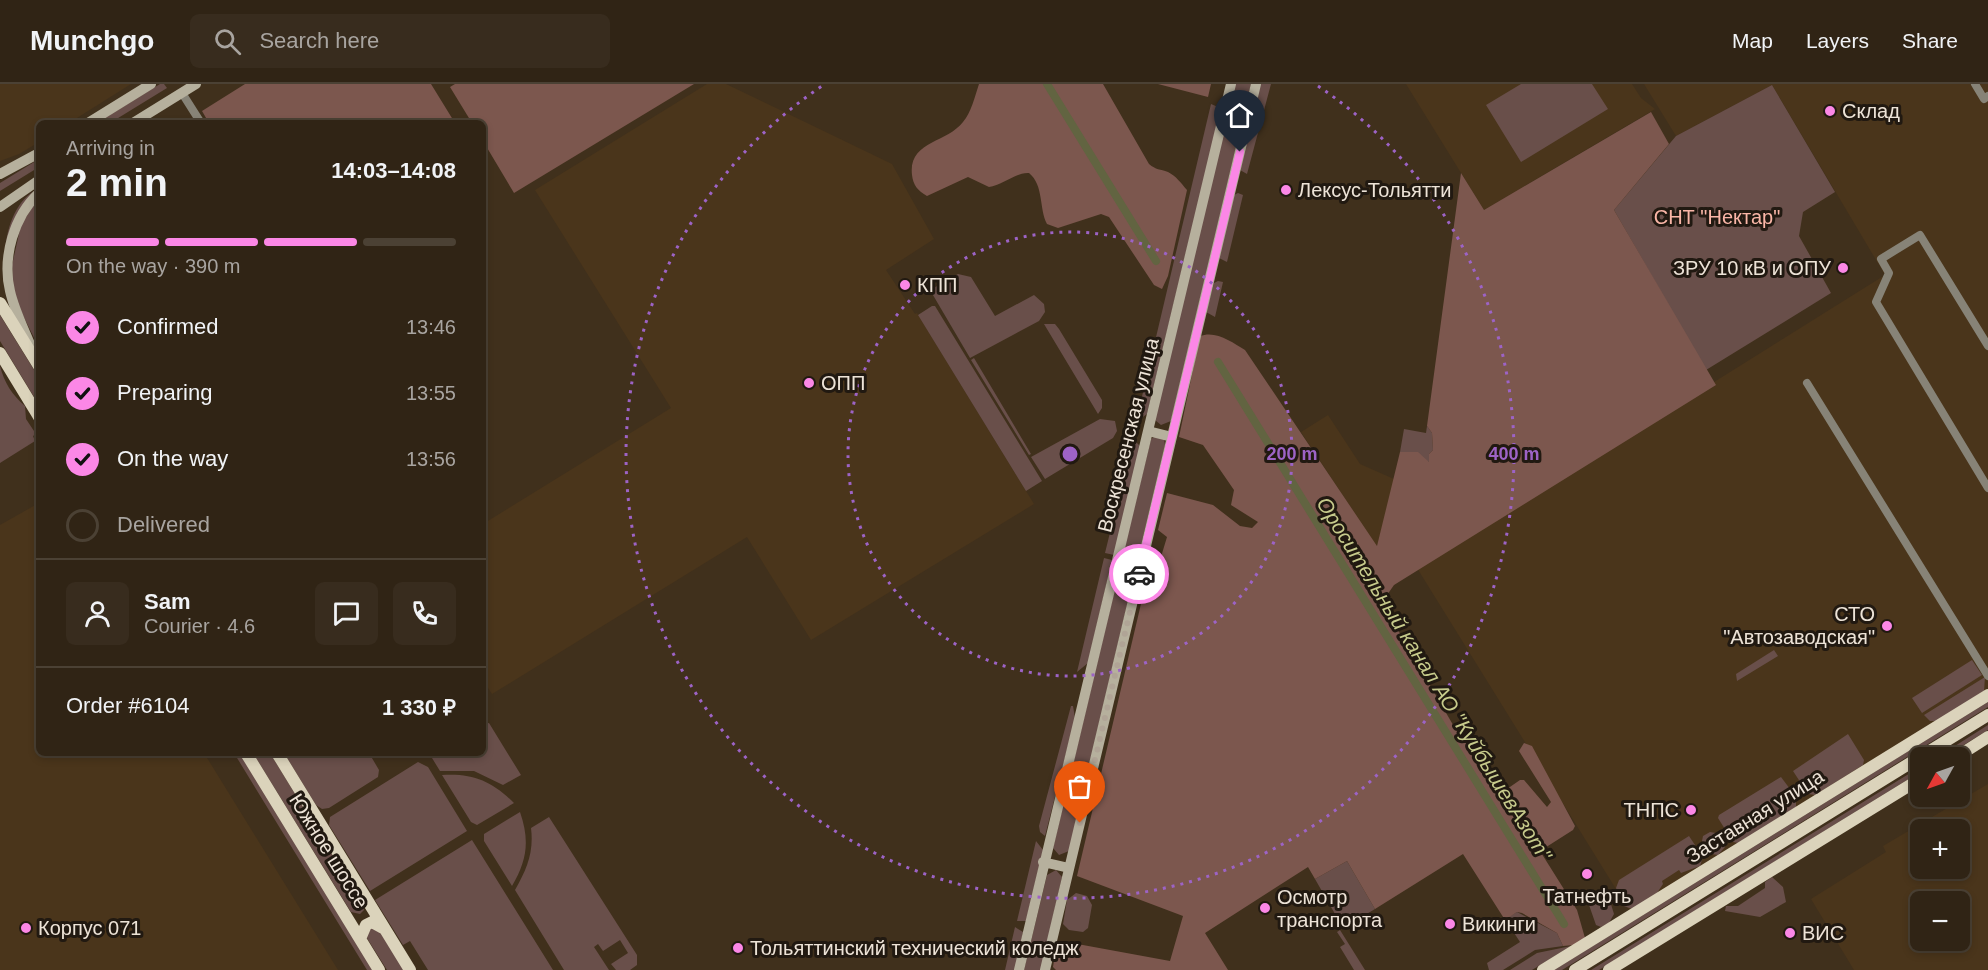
<!DOCTYPE html>
<html lang="en">
<head>
<meta charset="utf-8">
<style>
	body { margin:0; font-family:Helvetica,sans-serif; background:#382c1e; color:#f1f3f6; height:100vh; display:flex; flex-direction:column; font-size:22px; white-space:nowrap }
	* { box-sizing:border-box; margin:0 }
	p { font-size:20px; color:#a8a4a0 }
	.icon { flex:none; width:33px; height:33px; fill:none; stroke:currentColor; stroke-width:2; stroke-linecap:round; stroke-linejoin:round }
	.map { position:relative; flex:1; overflow:hidden }
	.side { position:absolute; left:36px; top:36px; width:450px; height:636px; display:flex; flex-direction:column; background:#302415; border-radius:9px; box-shadow:0 3px 9px #0003,0 0 0 2px #4b4134 }
	.side>* { flex:none }
	.needle { width:39px; rotate:230deg }
	.buttons { position:absolute; left:1910px; top:663px; display:grid; gap:12px }
	.buttons a { display:grid; place-items:center; width:60px; height:60px; border-radius:9px; background:#302415; box-shadow:0 3px 9px #0003,0 0 0 2px #4b4134; font-size:30px }
	.pin { position:absolute; display:grid; place-items:center; width:51px; height:51px; color:#fff; margin:-62px -26px; border-radius:50% 50% 50% 0; rotate:-45deg; box-shadow:0 0 6px #0007 }
	.pin .icon { rotate:45deg }
	.courier { position:absolute; display:grid; place-items:center; width:60px; height:60px; margin:-30px; border:4px solid #fb87e6; border-radius:50%; background:#fff; color:#222; box-shadow:0 2px 8px #0007 }
	.headline em { font-style:normal; font-weight:600 }
	.headline div { display:flex; flex-direction:column-reverse }
	.headline { display:flex; align-items:center; justify-content:space-between; height:102px; padding:0 30px }
	h1 { font-size:39px; font-weight:600; line-height:45px }
	.bar { display:grid; grid-template-columns:repeat(4,1fr); gap:9px 6px; align-content:center; height:72px; padding:0 30px }
	.bar i { height:8px; border-radius:4px; background:#4b4134 }
	.bar .selected { background:#fb87e6 }
	.bar p { grid-column:span 4 }
	.line { display:flex; align-items:center; gap:15px; padding:0 30px; border-top:2px solid #4b4134 }
	.line div { flex:1 }
	.round { display:grid; place-items:center; flex:none; width:63px; height:63px; border-radius:9px; background:#382c1e }
	ol { padding:0 30px; list-style:none }
	li { display:flex; align-items:center; gap:18px; height:66px }
	li p { margin-inline-start:auto }
	li .icon { padding:6px; border-radius:50%; background:#fb87e6; color:#111; stroke-width:4 }
	li:last-child { color:#a8a4a0 }
	li i { width:33px; height:33px; border:3px solid #4b4134; border-radius:50% }
	header { display:flex; align-items:center; gap:36px; box-sizing:border-box; height:84px; padding:0 30px; background:#302415; border-bottom:2px solid #4b4134 }
	header strong { font-size:28px }
	nav { display:flex; gap:33px; margin-inline-start:auto; font-size:21px }
	.search { width:420px; height:54px; background:#382c1e; display:flex; align-items:center; gap:15px; box-sizing:border-box; padding:0 21px; border-radius:9px; color:#a8a4a0; font-size:22px }
	.map>svg:first-child { display:block }
	.built { fill:#4a351b; fill-rule:evenodd }
	.green { fill:#694f4a }
	.forest { fill:#7c574e }
	.lines { fill:none; stroke-linecap:round; stroke-linejoin:round }
	.canal { stroke:#626441; stroke-width:8 }
	.minor { stroke:#878377; stroke-width:8 }
	.secondary { stroke:#b6b09d; stroke-width:10 }
	.primary { stroke:#dbd3bb; stroke-width:12 }
	.done { stroke:#b0a496; stroke-width:6; stroke-dasharray:0 10.8 }
	.route { stroke:#fb87e6; stroke-width:8 }
	.ring { fill:none; stroke:#9d63c6; stroke-width:3; stroke-dasharray:3 6 }
	.poi-dot { fill:#fb87e6; stroke:#211911; stroke-width:2 }
	.labels { text-anchor:middle; stroke-width:6; stroke-linejoin:round; paint-order:stroke }
	.poi-label { font-size:20px; fill:#ede3d7; stroke:#211911; text-anchor:start }
	.park-label { font-size:20px; fill:#fab6a7; stroke:#211911 }
	.street-label { font-size:20px; fill:#ede3d7; stroke:#211911 }
	.water-label { font-size:21px; font-style:italic; fill:#c7cb8c; stroke:#211911 }
	.centre { fill:#9d63c6; stroke:#211911; stroke-width:3 }
	.ring-label { font-size:18px; text-anchor:middle; font-weight:bold; fill:#9d63c6; stroke:#211911; stroke-width:6; stroke-linejoin:round; paint-order:stroke }
</style>
</head>
<body>
<header>
<strong>Munchgo</strong>
<div class="search"><svg class="icon" aria-label="search" viewBox="0 0 24 24"><circle cx="10" cy="10" r="6"/><path d="M15 15l6 6"/></svg>Search here</div>
<nav><a>Map</a><a>Layers</a><a>Share</a></nav>
</header>
<div class="map">
<svg width="1988" height="886" viewBox="0 0 1988 886">
	<rect width="100%" height="100%" fill="#40301c"/>
	<path class="built" d="M0 0H131L69 39H39V58L19 70 0 77Z
		M707 0H726L892 80 934 155 886 186 915 230 917 229 1034 420 811 556 747 453 492 610 483 596V440L671 324 535 106Z
		M1406 0H1632L1641 14 1655 25 1484 126Z
		M1644 0H1988V605L1629 826 1417 484 1885 191 1772 1 1676 52Z
		M1328 331 1360 380 1394 395 1377 463 1301 348Z
		M39 419V669H204L338 886H0V441Z
		M1988 700V886H1854L1811 815 1886 768 1883 762ZM1920 746H1959V784H1920ZM1920 818H1959V856H1920Z"/>
	<path class="green" d="M160 0H164L167 4 110 39H97Z
		M1235 0H1251L1171 337 1161 341 1155 336Z
		M1260 0H1271L1247 90 1240 86Z
		M1521 0H1592L1608 25 1521 78 1486 21Z
		M1772 1 1835 108 1803 128 1799 152 1831 209 1706 286 1614 126 1676 52Z
		M1211 20 1218 23 1220 28 1147 330 1136 338Z
		M39 75V83L0 107V99Z
		M34 107C8 133 0 190 10 224 0 192 0 128 34 107Z
		M1238 109 1243 111 1227 178 1219 174 1234 111Z
		M39 113V264L14 213 12 181 21 141Z
		M958 190 971 193 995 232 1034 211 1044 220 1045 228 1039 237 970 274 930 206Z
		M1218 197 1223 198 1215 233 1206 228 1214 199Z
		M932 222H935L1042 397 1026 407 918 231Z
		M0 231 39 294V321L0 257Z
		M1044 240H1055L1059 245 1102 316V324L1098 330Z
		M974 274 1031 370 1029 371 971 276Z
		M0 282C4 298 12 311 25 322L26 335 36 350 33 352 35 357 0 379Z
		M1100 335 1115 337 1117 347 1113 354 1045 395 1031 373Z
		M1427 342 1432 349 1433 366 1429 370V378L1400 368 1404 345 1426 349Z
		M1156 352 1164 355 1165 361 1137 478 1122 474 1151 355Z
		M1133 355 1140 362 1114 471 1105 469Z
		M1104 474 1112 476 1088 579 1077 588Z
		M1121 479 1136 483 1069 767 1059 771 1053 764Z
		M1774 566 1778 572 1737 597 1736 590Z
		M1972 576 1982 591 1922 629 1912 614Z
		M1985 593 1984 607 1936 637H1930L1924 631Z
		M1988 618V623L1562 886H1554Z
		M1071 622H1073L1075 634 1045 752 1040 748 1039 742Z
		M489 639 521 691 503 701 474 687H440L432 674 434 669H483V640Z
		M1988 641V646L1944 673 1936 674Z
		M1848 650 1864 676 1863 681 1815 711 1808 710 1793 687Z
		M234 669H240L373 886H367Z
		M253 669H270L363 821 364 826 360 830 351 828Z
		M284 669H369L379 686 378 693 329 724 322 725 316 721Z
		M418 678 428 683 467 747 370 807 329 741 330 733Z
		M1920 683V688L1599 886H1591Z
		M442 691C473 689 492 697 514 719L477 741 471 738Z
		M1781 693 1796 713V723L1738 759 1733 758 1718 734 1719 731Z
		M520 728C530 757 527 776 512 802L484 757V750Z
		M549 733 637 871V881L630 886H616L611 880 628 869 620 856 603 867 598 860 594 863 609 886H564L515 806C527 785 534 768 531 744Z
		M1710 748 1716 749 1725 763 1718 771 1711 770 1702 757 1703 752Z
		M1689 752 1703 773 1700 782 1681 789 1679 786 1662 797 1663 800 1657 809 1632 825 1624 822 1616 804 1619 796Z
		M472 756 553 886H428L410 857 403 861 375 816Z
		M1036 757 1043 766 1026 837H1017Z
		M1347 777 1375 825 1343 844 1315 795Z
		M1056 786 1062 793 1041 886H1024L1047 791Z
		M1772 793 1783 803 1786 818 1760 833 1725 827 1726 822H1738L1765 804V798Z
		M1076 809 1087 812 1092 821 1088 844 1083 848 1069 846 1063 840 1067 816Z
		M1601 809 1609 814 1614 830 1609 839 1601 843 1596 841 1589 821 1592 813Z
		M1517 828 1557 849 1563 862 1535 866 1503 886H1489L1487 879 1520 858 1505 835Z
		M376 841 404 886H387L365 851 364 846Z
		M1015 843 1023 848 1015 886H1005Z
		M1340 846 1365 886H1354L1340 863 1345 860 1337 848Z
		M1571 862 1532 886H1510L1537 869Z"/>
	<path class="forest" d="M245 0H431L455 39H209L202 27Z
		M455 0H694L514 109 483 57V39H472L450 3Z
		M979 0H1103L1149 80C1156 86 1160 85 1168 88 1176 92 1181 99 1187 106L1168 192 1162 205 1154 201 1109 133 1101 130 1058 144 1047 140C1039 125 1044 101 1029 89 1016 88 1003 101 989 103L968 93 927 112C918 107 913 101 912 91 908 57 947 59 963 38 971 29 975 12 979 0Z
		M1158 0H1211L1208 13Z
		M1651 28 1669 60 1614 126 1716 301 1394 501 1387 511 1391 534 1456 646 1501 704 1507 705 1520 696H1524L1547 723 1551 718 1519 667 1524 659 1532 662 1575 742 1573 746 1540 767 1577 826 1585 854 1574 861 1563 862 1557 849 1522 829 1517 828 1505 836 1463 770 1375 825 1347 777 1315 795 1308 783 1205 849 1228 886H1056L1053 883C1055 869 1059 862 1072 859L1170 877 1183 832 1077 792 1148 490 1157 486 1167 453 1158 446 1167 409 1213 421 1240 442 1252 444 1258 438 1231 421 1234 406 1203 361 1179 353 1200 252C1216 246 1232 258 1245 266L1377 462 1400 368H1418L1429 378V370L1433 366 1432 349 1427 342 1461 89 1484 126Z"/>
	<g class="lines">
		<path class="canal" d="M1047 0 1156 177
			M1218 278 1564 840"/>
		<path class="minor" d="M1975 0 1984 15 1988 12
			M182 9 201 39
			M1988 262 1920 151 1881 175 1889 189 1876 218 1988 404
			M1807 299 1988 592"/>
		<path class="secondary" d="M88 39 151 0
			M133 39 196 0
			M0 90 39 69
			M0 123 39 96
			M30 260C23 243 14 225 10 207 2 173 14 132 39 109
			M1148 347 1172 353
			M1043 778 1069 784
			M1019 886 1231 0
			M1045 886 1256 0"/>
		<path class="primary" d="M0 219 39 282
			M0 269 39 333
			M246 669 379 886
			M277 669 410 886
			M1955 674 1988 653
			M360 855 366 841 372 838 383 844
			M1543 886 1988 611
			M1575 886 1988 631
			M1609 886 1920 695"/>
	</g>
	<g class="lines">
		<path class="done" d="M1080 739 1139 490"/>
		<path class="route" d="M1139 490 1240 68"/>
	</g>
	<g class="ring">
		<circle cx="1070" cy="370" r="222"/>
		<path d="M1318 2A444 444 0 1 1 822 2"/>
	</g>
	<g class="poi-dot">
		<circle cx="1830" cy="27" r="6"/>
		<circle cx="1286" cy="106" r="6"/>
		<circle cx="1843" cy="184" r="6"/>
		<circle cx="905" cy="201" r="6"/>
		<circle cx="809" cy="299" r="6"/>
		<circle cx="1887" cy="542" r="6"/>
		<circle cx="1691" cy="726" r="6"/>
		<circle cx="1587" cy="790" r="6"/>
		<circle cx="1265" cy="824" r="6"/>
		<circle cx="1450" cy="840" r="6"/>
		<circle cx="26" cy="844" r="6"/>
		<circle cx="1790" cy="849" r="6"/>
		<circle cx="738" cy="864" r="6"/>
	</g>
	<g class="labels">
		<g class="poi-label">
			<text x="1842" y="34">Склад</text>
			<text x="1298" y="113">Лексус-Тольятти</text>
			<text x="1831" y="191" text-anchor="end">ЗРУ 10 кВ и ОПУ</text>
			<text x="917" y="208">КПП</text>
			<text x="821" y="306">ОПП</text>
			<text x="1875" y="537" text-anchor="end">СТО<tspan x="1875" dy="23">"Автозаводская"</tspan></text>
			<text x="1679" y="733" text-anchor="end">ТНПС</text>
			<text x="1587" y="819" text-anchor="middle">Татнефть</text>
			<text x="1277" y="820">Осмотр<tspan x="1277" dy="23">транспорта</tspan></text>
			<text x="1462" y="847">Викинги</text>
			<text x="38" y="851">Корпус 071</text>
			<text x="1802" y="856">ВИС</text>
			<text x="750" y="871">Тольяттинский технический коледж</text>
		</g>
		<g class="park-label">
			<text x="1717" y="140">СНТ "Нектар"</text>
		</g>
		<g class="street-label">
			<text transform="translate(1128 351) rotate(-76)" y="7">Воскресенская улица</text>
			<text transform="translate(1755 732) rotate(-32)" y="7">Заставная улица</text>
			<text transform="translate(329 767) rotate(58)" y="7">Южное шоссе</text>
		</g>
		<g class="water-label">
			<text transform="translate(1434 595) rotate(58)" y="7">Оросительный канал АО "КуйбышевАзот"</text>
		</g>
	</g>
	<circle cx="1070" cy="370" r="9" class="centre"/>
	<g class="ring-label">
		<text x="1292" y="376">200 m</text>
		<text x="1514" y="376">400 m</text>
	</g>
</svg>
<div class="buttons">
<a><svg class="needle" viewBox="-14 -14 28 28"><path d="M0-13l5 13h-10z" fill="#e53935"/><path d="M0 13l5-13h-10z" fill="#a8a4a0"/></svg></a>
<a>+</a>
<a>−</a>
</div>
<div class="pin" style="left:1080px;top:739px;background:#ea580c"><svg class="icon" aria-label="bag" viewBox="0 0 24 24"><path d="M5 8h14l-1 12H6zM9 8a3 3 0 0 1 6 0"/></svg></div>
<div class="pin" style="left:1240px;top:68px;background:#1f2937"><svg class="icon" aria-label="home" viewBox="0 0 24 24"><path d="M3 11l9-7 9 7M6 9v11h12V9"/></svg></div>
<div class="courier" style="left:1139px;top:490px"><svg class="icon" aria-label="car" viewBox="0 0 24 24"><path d="M5 17H2v-5l4-1 3-4h7l3 4 3 1v5h-3M9 17h6M6 11h13"/><circle cx="7" cy="17" r="2"/><circle cx="17" cy="17" r="2"/></svg></div>
<section class="side">
<div class="headline"><div><h1>2 min</h1><p>Arriving in</p></div><em>14:03–14:08</em></div>
<div class="bar"><i class="selected"></i><i class="selected"></i><i class="selected"></i><i></i><p>On the way · 390 m</p></div>
<ol>
<li><svg class="icon" aria-label="check" viewBox="0 0 24 24"><path d="M5 12l5 5 9-10"/></svg>Confirmed<p>13:46</p></li>
<li><svg class="icon" aria-label="check" viewBox="0 0 24 24"><path d="M5 12l5 5 9-10"/></svg>Preparing<p>13:55</p></li>
<li><svg class="icon" aria-label="check" viewBox="0 0 24 24"><path d="M5 12l5 5 9-10"/></svg>On the way<p>13:56</p></li>
<li><i></i>Delivered</li>
</ol>
<div class="line" style="height:108px"><a class="round"><svg class="icon" aria-label="person" viewBox="0 0 24 24"><circle cx="12" cy="8" r="4"/><path d="M4 21q1-7 8-7t8 7"/></svg></a><div><b>Sam</b><p>Courier · 4.6</p></div><a class="round"><svg class="icon" aria-label="chat" viewBox="0 0 24 24"><path d="M4 5h16v11H9l-5 4z"/></svg></a><a class="round"><svg class="icon" aria-label="phone" viewBox="0 0 24 24"><path d="M5 4h4l2 5-3 2q2 4 5 5l2-3 5 2v4C11 20 4 13 5 4z"/></svg></a></div>
<div class="line" style="height:78px"><div>Order #6104</div><b>1 330 ₽</b></div>
</section>
</div>
</body>
</html>
